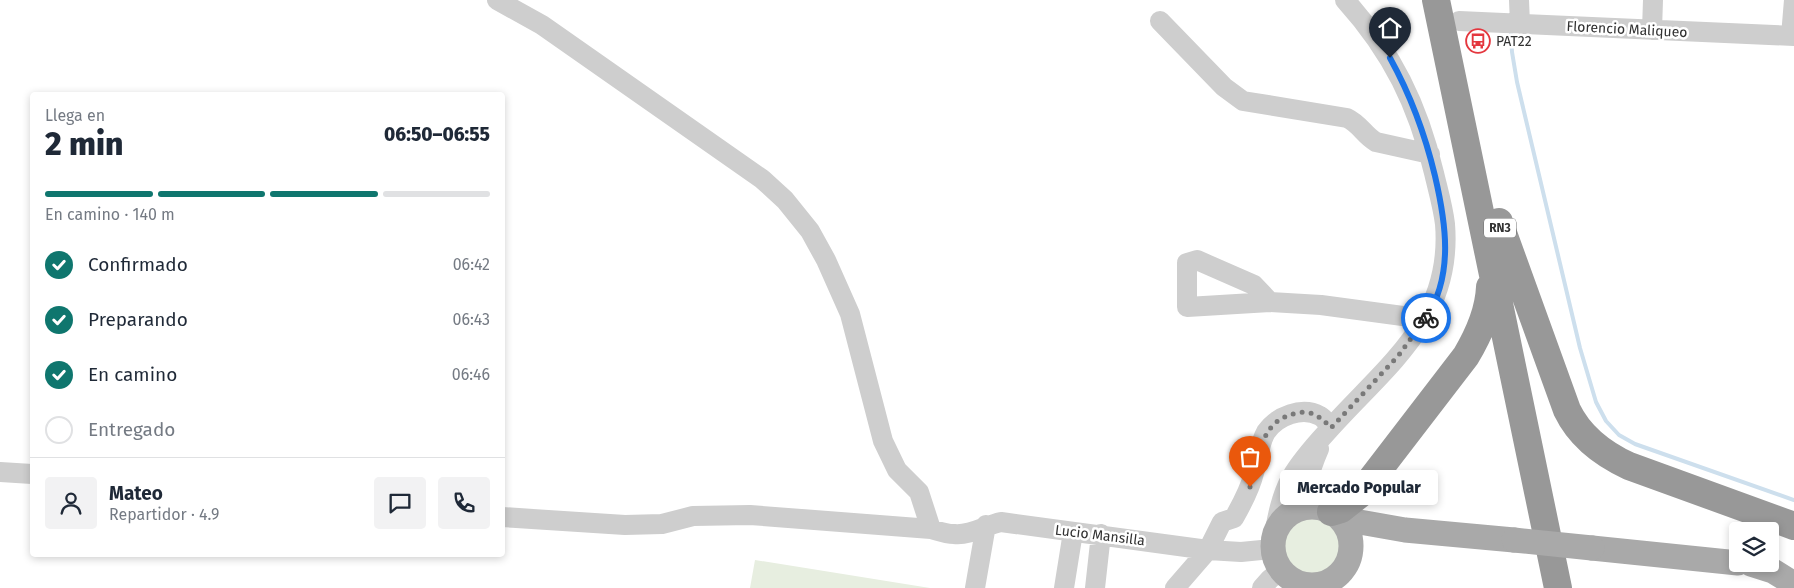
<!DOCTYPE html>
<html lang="es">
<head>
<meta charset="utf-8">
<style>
	body { margin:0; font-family:"Fira Sans",sans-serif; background:#f2f2f3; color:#1f2937; height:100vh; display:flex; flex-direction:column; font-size:19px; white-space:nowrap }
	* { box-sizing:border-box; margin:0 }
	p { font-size:16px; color:#747a83 }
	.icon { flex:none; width:28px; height:28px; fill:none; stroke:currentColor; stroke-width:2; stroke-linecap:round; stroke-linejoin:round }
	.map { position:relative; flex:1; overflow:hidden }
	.side { position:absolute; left:30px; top:92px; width:475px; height:465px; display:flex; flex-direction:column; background:#fff; border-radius:5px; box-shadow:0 2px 8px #0003 }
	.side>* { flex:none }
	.fabs { position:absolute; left:1729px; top:522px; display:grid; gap:10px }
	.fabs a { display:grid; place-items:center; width:50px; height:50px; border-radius:5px; background:#fff; box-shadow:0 2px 8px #0003; font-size:25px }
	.pin { position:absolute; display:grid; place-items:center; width:42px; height:42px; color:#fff; margin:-51px -21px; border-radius:50% 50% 50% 0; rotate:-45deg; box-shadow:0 0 5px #0007 }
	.pin .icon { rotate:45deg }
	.courier { position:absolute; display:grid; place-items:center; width:50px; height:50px; margin:-25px; border:4px solid #1a73e8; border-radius:50%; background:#fff; color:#222; box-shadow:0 1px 6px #0007 }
	.bubble { position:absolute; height:35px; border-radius:5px; background:#fff; box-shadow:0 2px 8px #0003; font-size:16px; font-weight:800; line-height:35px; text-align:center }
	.overview em { font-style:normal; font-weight:800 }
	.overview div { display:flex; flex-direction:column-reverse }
	.overview { display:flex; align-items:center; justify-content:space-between; height:85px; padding:0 15px }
	h1 { font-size:32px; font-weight:800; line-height:38px }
	.bar { display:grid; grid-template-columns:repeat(4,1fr); gap:8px 5px; align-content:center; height:60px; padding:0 15px }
	.bar i { height:6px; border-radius:4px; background:#e0e1e3 }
	.bar .selected { background:#0f766e }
	.bar p { grid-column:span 4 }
	.line { display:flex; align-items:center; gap:12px; padding:0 15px; border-top:1px solid #e0e1e3 }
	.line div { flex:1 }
	.round { display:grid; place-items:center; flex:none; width:52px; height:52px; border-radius:5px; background:#f2f2f3 }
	ol { padding:0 15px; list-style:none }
	li { display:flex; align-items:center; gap:15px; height:55px }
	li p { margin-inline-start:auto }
	li .icon { padding:5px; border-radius:50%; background:#0f766e; color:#fff; stroke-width:4 }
	li:last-child { color:#747a83 }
	li i { width:28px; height:28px; border:2px solid #e0e1e3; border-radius:50% }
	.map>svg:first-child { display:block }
	.green { fill:#e7eee0 }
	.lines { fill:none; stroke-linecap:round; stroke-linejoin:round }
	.stream { stroke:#cddfed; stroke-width:4 }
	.minor { stroke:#cecece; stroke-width:20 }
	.major { stroke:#a9a9a9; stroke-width:25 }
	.highway { stroke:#989898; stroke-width:28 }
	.major-bridge { stroke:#a9a9a9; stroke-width:25 }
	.done { stroke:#797979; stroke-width:5; stroke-dasharray:0 9 }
	.route { stroke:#1a73e8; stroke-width:6 }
	.labels { text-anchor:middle; stroke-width:5; stroke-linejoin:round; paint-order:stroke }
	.shield { fill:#fff; stroke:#6f6f6f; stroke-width:1 }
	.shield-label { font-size:12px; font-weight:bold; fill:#313131 }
	.street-label { font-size:14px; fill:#313131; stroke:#fff }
	.poi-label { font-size:14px; fill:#313131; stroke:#fff; text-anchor:start }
</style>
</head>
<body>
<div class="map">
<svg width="1794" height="588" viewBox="0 0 1794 588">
	<rect width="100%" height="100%" fill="#fff"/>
	<path class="green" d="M1284 546a28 28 0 1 1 56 0a28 28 0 1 1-56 0Z
		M755 560 930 588H750Z"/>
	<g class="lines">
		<path class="stream" d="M1511 34 1512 52 1517 82 1580 348 1596 402 1606 421 1619 435 1635 444 1794 500"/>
		<path class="minor" d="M497 0 542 25 762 179 785 200 810 231 826 260 850 314 883 441 897 470 919 492 931 529
			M1519 0 1520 24
			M1160 21 1224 87 1243 101 1347 118C1360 124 1364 135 1376 142L1430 154
			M1459 21 1794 36
			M1652 30 1653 0
			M1791 36 1794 0
			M1270 302 1254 285 1197 260 1187 263V307L1270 302 1321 305 1425 319
			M0 472 32 474
			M1318 507C1300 493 1312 465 1319 449
			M502 517 625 525 662 524 693 516 750 515 931 529C938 531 946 534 954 534 970 536 986 525 1001 522L1208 550 1241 552 1272 549
			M1275 531C1282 484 1295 467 1326 433 1384 367 1453 322 1445 224 1443 207 1438 190 1434 173 1418 105 1392 52 1345 0
			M1311 585 1316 588
			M975 588 986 525
			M1064 588 1073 532
			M1095 588 1101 534
			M1175 588 1208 550 1222 522 1234 518C1242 504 1250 489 1254 473 1258 460 1259 444 1266 432 1277 416 1302 406 1320 416 1324 418 1328 424 1331 427
			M1262 588 1270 579 1281 570"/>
		<path class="major" d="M1273 546a39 39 0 1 1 78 0a39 39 0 1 1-78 0Z
			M1336 515 1354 521 1405 530 1514 540
			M1592 548 1738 563
			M1751 564 1773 571 1794 584"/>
		<path class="highway" d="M1436 0 1558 588
			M1499 222 1567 410C1580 437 1603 454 1629 466L1794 526
			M1331 512 1341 509 1360 494 1466 356C1479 334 1489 312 1490 287"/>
		<path class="major-bridge" d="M1514 540 1592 548"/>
	</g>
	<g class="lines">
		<path class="done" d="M1250 487C1261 456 1258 421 1297 413 1312 410 1321 417 1331 428L1398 356 1426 318"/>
		<path class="route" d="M1390 58C1411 96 1425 134 1435 176 1446 223 1454 275 1426 318"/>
	</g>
	<defs>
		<g id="bus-ring" transform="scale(1.25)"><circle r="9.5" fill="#fff" stroke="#e4373f" stroke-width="1.5"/><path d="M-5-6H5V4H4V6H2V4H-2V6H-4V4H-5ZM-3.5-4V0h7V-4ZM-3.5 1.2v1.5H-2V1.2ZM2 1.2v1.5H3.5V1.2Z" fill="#e4373f"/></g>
	</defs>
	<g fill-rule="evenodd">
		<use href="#bus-ring" x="1478" y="41"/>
	</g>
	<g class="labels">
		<rect class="shield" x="1484" y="218.5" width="32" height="19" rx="4"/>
		<g class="shield-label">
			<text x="1500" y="232">RN3</text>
		</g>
		<g class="street-label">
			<text transform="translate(1627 29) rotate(3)" y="5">Florencio Maliqueo</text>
			<text transform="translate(1100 535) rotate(7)" y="5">Lucio Mansilla</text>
		</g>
		<g class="poi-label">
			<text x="1496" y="46">PAT22</text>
		</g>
	</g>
</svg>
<div class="fabs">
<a><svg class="icon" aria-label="layers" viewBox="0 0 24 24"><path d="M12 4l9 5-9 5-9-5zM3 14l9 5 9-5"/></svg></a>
</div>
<div class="pin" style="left:1250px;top:487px;background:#ea580c"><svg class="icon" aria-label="bag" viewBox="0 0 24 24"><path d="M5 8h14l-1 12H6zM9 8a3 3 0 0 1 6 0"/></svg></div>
<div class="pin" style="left:1390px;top:58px;background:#1f2937"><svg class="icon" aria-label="home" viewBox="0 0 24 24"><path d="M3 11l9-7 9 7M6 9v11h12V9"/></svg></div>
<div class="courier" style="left:1426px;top:318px"><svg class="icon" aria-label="bike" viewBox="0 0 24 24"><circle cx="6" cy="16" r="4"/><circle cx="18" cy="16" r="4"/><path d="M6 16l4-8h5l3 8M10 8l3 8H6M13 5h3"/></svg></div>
<div class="bubble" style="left:1280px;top:470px;width:158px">Mercado Popular</div>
<section class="side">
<div class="overview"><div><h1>2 min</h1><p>Llega en</p></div><em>06:50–06:55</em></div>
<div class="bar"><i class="selected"></i><i class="selected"></i><i class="selected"></i><i></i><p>En camino · 140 m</p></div>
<ol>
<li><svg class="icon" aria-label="check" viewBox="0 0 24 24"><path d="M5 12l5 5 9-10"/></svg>Confirmado<p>06:42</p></li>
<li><svg class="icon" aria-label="check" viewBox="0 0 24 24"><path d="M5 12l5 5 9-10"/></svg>Preparando<p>06:43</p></li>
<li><svg class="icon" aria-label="check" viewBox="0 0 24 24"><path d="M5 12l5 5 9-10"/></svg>En camino<p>06:46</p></li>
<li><i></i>Entregado</li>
</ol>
<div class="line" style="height:90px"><a class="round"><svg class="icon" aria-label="person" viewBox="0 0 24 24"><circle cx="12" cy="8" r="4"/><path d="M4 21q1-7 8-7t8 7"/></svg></a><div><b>Mateo</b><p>Repartidor · 4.9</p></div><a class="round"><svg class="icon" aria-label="chat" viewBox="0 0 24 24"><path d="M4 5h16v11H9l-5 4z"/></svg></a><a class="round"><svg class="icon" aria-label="phone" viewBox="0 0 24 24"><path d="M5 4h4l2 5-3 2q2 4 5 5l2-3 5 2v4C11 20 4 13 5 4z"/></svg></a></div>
</section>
</div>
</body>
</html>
